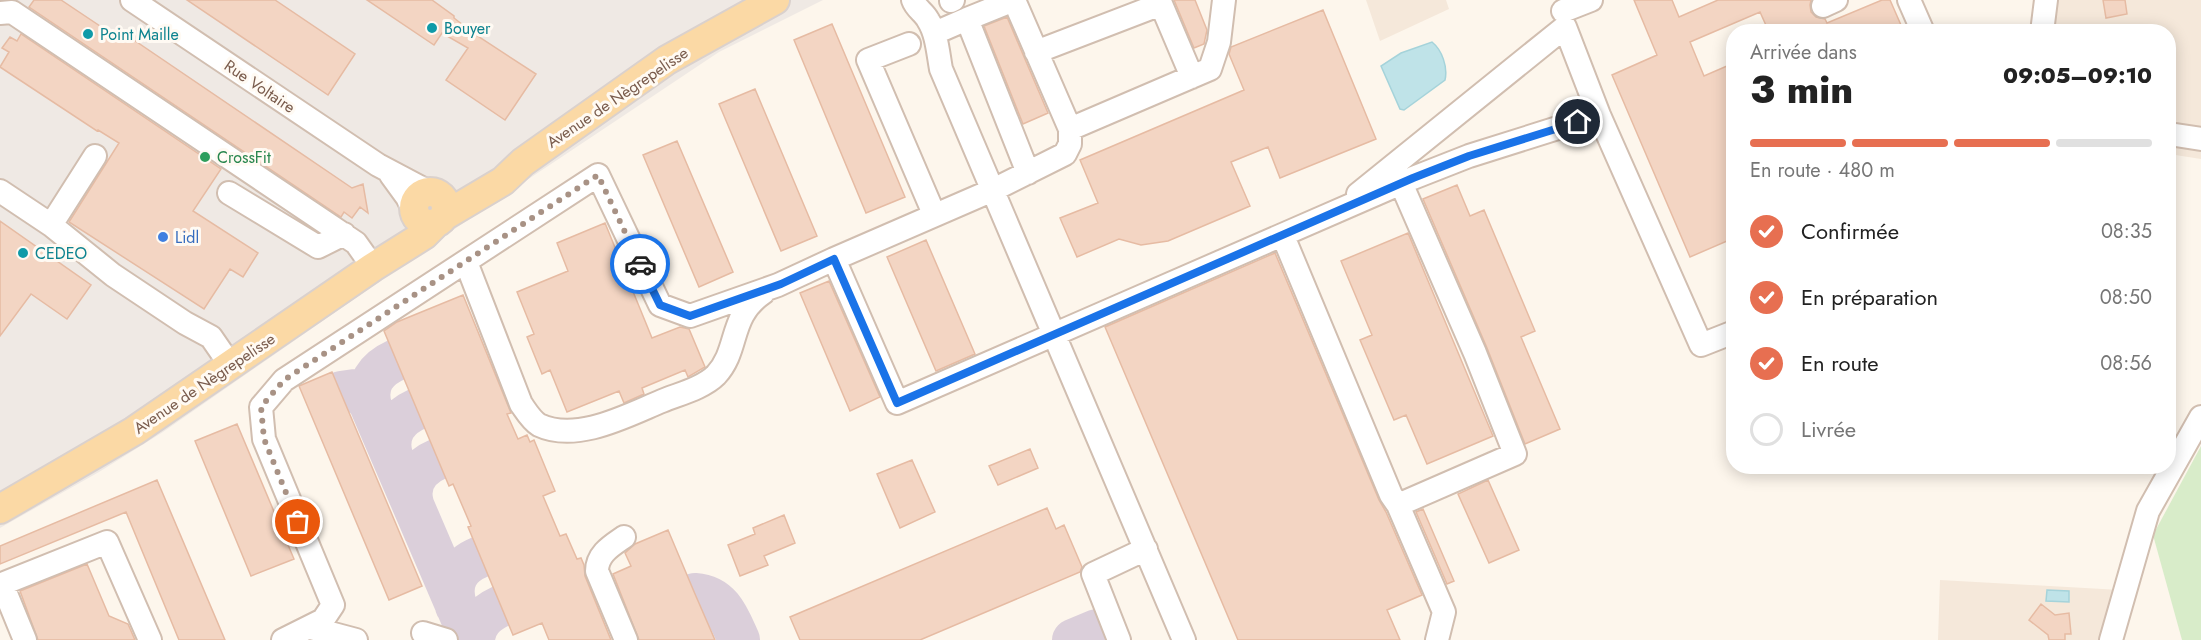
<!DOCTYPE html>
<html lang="fr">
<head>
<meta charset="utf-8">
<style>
	body { margin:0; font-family:Jost,sans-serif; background:#f2f2f2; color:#222; height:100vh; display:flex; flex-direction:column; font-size:22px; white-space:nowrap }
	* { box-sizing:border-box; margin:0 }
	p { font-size:20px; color:#767676 }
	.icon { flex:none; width:33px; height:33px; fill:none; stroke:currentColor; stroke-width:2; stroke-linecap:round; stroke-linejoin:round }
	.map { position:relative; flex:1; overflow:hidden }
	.panel { position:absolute; left:1726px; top:24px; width:450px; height:450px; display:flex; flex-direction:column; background:#fff; border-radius:24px; box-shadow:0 3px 15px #0003 }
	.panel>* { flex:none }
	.pin { position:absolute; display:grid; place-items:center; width:51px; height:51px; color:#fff; margin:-26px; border:3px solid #fff; border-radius:50%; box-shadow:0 2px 6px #0007 }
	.courier { position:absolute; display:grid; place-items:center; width:60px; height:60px; margin:-30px; border:4px solid #1a73e8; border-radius:50%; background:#fff; color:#222; box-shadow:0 2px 8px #0007 }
	.headline em { font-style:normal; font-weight:800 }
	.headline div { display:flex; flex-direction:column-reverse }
	.headline { display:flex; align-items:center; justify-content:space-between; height:102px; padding:0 24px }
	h1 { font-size:39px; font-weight:800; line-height:45px }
	.bar { display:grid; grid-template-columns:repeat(4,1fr); gap:9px 6px; align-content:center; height:72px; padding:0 24px }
	.bar i { height:8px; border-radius:4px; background:#e0e0e0 }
	.bar .current { background:#e76f51 }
	.bar p { grid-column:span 4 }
	ol { padding:0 24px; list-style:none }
	li { display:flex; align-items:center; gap:18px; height:66px }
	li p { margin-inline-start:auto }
	li .icon { padding:6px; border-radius:50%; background:#e76f51; color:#fff; stroke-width:4 }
	li:last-child { color:#767676 }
	li i { width:33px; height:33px; border:3px solid #e0e0e0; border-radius:50% }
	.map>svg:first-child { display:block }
	.residential { fill:#f5e8da }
	.industrial { fill:#efe9e4 }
	.green { fill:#d8ecc9 }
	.water { fill:#bfe3e8; stroke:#a5d3da; stroke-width:1.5 }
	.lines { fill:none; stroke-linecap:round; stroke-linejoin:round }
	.taxiway { stroke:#dbcfda; stroke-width:42 }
	.building { fill:#f3d5c3; stroke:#e6bba3; stroke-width:1.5 }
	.minor-casing { stroke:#d1beb0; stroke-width:26 }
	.major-casing { stroke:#dad1cd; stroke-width:32 }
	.minor { stroke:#fff; stroke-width:22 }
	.major { stroke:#fbd9a5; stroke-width:28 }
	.done { stroke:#a89285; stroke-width:6; stroke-dasharray:0 10.8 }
	.route { stroke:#1a73e8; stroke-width:8 }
	.culture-dot { fill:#0f9aa8; stroke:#fffaf3; stroke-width:2 }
	.leisure-dot { fill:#2e9e5b; stroke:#fffaf3; stroke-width:2 }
	.shop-dot { fill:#3f7fe0; stroke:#fffaf3; stroke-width:2 }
	.labels { text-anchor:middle; stroke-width:6; stroke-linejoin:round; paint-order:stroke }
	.culture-label { font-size:16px; fill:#0d838f; stroke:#fffaf3; text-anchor:start }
	.street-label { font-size:16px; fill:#7a5c4d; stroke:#fffaf3 }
	.leisure-label { font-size:16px; fill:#27864d; stroke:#fffaf3; text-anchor:start }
	.shop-label { font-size:16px; fill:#366cbe; stroke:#fffaf3; text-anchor:start }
</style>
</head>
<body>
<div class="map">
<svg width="2201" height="640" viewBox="0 0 2201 640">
	<rect width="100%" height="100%" fill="#fdf6ec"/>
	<path class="residential" d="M1366 0H1446L1449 9 1380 41Z
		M2035 0H2201V159L2169 154V32H2031Z
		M1940 580 2138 591 2121 640H1938Z"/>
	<path class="industrial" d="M0 0H823L719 52 482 210 163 432 99 472 0 528Z"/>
	<path class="green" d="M2201 446V640H2182L2153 535Z"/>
	<path class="water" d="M1432 42C1442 50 1448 67 1445 80L1404 110 1400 109 1381 66 1401 53Z
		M2047 590 2069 591V602L2046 601Z"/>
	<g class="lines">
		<path class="taxiway" d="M341 392 355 390 368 400 471 640
			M371 406C365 384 376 369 396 360
			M392 456C386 434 397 418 417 409
			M413 504C407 483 419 467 438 459
			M695 594C722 596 729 618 739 640
			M456 606C449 582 458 566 480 557
			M474 640C475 623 486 613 501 606
			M1073 640 1097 630"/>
	</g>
	<path class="building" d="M34 0H61L121 40 125 34 352 188 363 184 368 213 360 207 352 218 344 212 341 217 29 7Z
		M187 0H275L355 54 328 95Z
		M367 0H432L454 16V18L476 35 536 74 505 120 446 80 468 48 442 33 434 45Z
		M1174 0H1195L1207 30 1204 44 1194 48Z
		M1634 0H1672L1679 17 1718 0H1811L1810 5 1811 12 1816 17 1825 19 1827 23 1882 0H1890L1904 32H1769L1760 12 1690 42 1704 76 1734 63V238L1690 257 1612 75 1657 55Z
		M2103 0H2125L2127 14 2106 18Z
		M1323 10 1376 139 1280 178 1268 147 1231 162 1250 206 1168 241 1141 245 1119 239 1077 257 1060 218 1098 203 1080 160 1244 90 1229 54 1231 47Z
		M1007 17 1048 113 1023 124 984 26Z
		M832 24 905 197 866 213 794 40Z
		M21 34 221 169 193 211 258 253 243 277 230 269 204 309 69 222 119 143 98 130 97 131 0 67 9 52 2 48 10 37 17 41Z
		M755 89 817 236 781 251 719 104Z
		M677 141 733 272 699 287 643 155Z
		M1457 185 1470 216 1484 210 1535 331 1521 337 1560 429 1525 444 1487 348 1423 199Z
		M0 221 91 285 67 319 31 294 0 336Z
		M605 223 652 338 680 327 689 329 705 367 688 377 685 370 642 388 644 394 624 403 619 391 567 412 550 370 542 374 527 337 534 334 517 292 568 271 557 243Z
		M1408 233 1493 436 1427 464 1406 415 1394 420 1360 340 1372 335 1341 261Z
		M926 240 975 354 936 371 887 257Z
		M1275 253 1379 500 1386 512 1422 595 1387 610 1400 640H1238L1105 327Z
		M829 281 880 397 850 411 800 293Z
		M463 295 511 413 507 414 518 439 527 435 530 442 534 440 555 491 543 496 560 536 566 534 577 559 581 558 584 565 585 576 611 640H549L542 623 513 635 468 527 471 526 453 484 449 486 384 331 397 322Z
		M332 372 422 586 389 600 299 386Z
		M237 424 294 559 251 576 195 441Z
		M1030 449 1038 468 998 485 989 466Z
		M912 460 935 512 900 528 877 474Z
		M157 480 225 640H179L126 512 0 564V546Z
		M1488 480 1519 550 1489 563 1458 494Z
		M1047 508 1056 529 1064 525 1082 567 1080 572 920 640H800L790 617Z
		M1423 509 1454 581 1447 584 1416 512Z
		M784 515 795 543 764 556 768 565 740 576 728 545 755 534 753 528Z
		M668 530 695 594 715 640H639L613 574 631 566 625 553 635 544Z
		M87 564 109 616 128 624 135 640H38L20 591Z
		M2041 604 2055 615 2069 613 2071 634H2065V640H2049L2048 635 2029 620Z"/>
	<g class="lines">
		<g class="minor-casing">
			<path id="minor" d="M132 0 378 165 429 192
				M913 0C916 9 924 12 928 20 937 34 938 53 941 69L1184 640
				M1909 0 1923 32
				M951 1 953 0
				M1823 6 1836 0
				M1563 11 1591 0
				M0 13 12 12 356 243 373 267
				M944 29 967 19 1028 173
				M2042 32 2046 0
				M909 44 868 60 934 214
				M1036 52 1161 4 1192 77
				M1070 129 1210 69 1219 42 1224 0
				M2169 134 2201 139
				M391 175 407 197 414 211
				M0 191 51 225 95 156
				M229 193 318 247 344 234
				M1358 194 1565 27 1599 115 1701 345 1734 332
				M51 225 113 275 185 323 211 337 231 366
				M1283 236 1391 495 1398 505 1444 612 1437 640
				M834 259 897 403 1413 178 1469 156 1599 115
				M466 262 521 404C526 411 531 420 539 425 577 443 628 415 662 401 679 394 703 388 716 375 740 349 728 317 763 293
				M1398 505 1515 454 1475 353 1401 183
				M624 537C611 546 597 554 597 571L626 640
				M311 628 356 640
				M423 633 446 640
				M25 640 2 584 107 542 150 640
				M283 640 323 620 333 605 264 439 261 407 284 380 598 175 660 305 690 316 778 285 834 259 993 190 1065 154 1070 144V129L1014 0 967 19
				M1119 640 1093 574 1146 549
				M2111 640 2148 511 2201 417"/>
		</g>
		<g class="major-casing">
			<path id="major" d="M414 208a16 16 0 1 1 32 0a16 16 0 1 1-32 0Z
				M444 216 503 181 523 162 667 60 775 0
				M0 509 134 431 373 267 424 235 435 224"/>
		</g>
		<use href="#minor" class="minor"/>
		<use href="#major" class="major"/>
	</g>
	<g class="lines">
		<path class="done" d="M298 522 264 439 261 407 284 380 598 175 640 264"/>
		<path class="route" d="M640 264 660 305 690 316 781 284 834 259 897 403 1413 178 1469 156 1578 122"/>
	</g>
	<g class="culture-dot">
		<circle cx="432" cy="28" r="6"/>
		<circle cx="88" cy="34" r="6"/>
		<circle cx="23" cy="253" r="6"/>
	</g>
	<circle class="leisure-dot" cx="205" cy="157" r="6"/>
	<circle class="shop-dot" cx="163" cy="237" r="6"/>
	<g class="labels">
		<g class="culture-label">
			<text x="444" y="34">Bouyer</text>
			<text x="100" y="40">Point Maille</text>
			<text x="35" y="259">CEDEO</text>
		</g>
		<g class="street-label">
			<text transform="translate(260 86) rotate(34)" y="6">Rue Voltaire</text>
			<text transform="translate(617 97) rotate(-34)" y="6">Avenue de Nègrepelisse</text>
			<text transform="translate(204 383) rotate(-34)" y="6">Avenue de Nègrepelisse</text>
		</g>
		<g class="leisure-label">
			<text x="217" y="163">CrossFit</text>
		</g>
		<g class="shop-label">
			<text x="175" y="243">Lidl</text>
		</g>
	</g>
</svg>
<div class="pin" style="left:298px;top:522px;background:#ea580c"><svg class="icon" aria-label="bag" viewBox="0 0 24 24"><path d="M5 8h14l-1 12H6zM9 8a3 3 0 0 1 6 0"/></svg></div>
<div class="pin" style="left:1578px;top:122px;background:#1f2937"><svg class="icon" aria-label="home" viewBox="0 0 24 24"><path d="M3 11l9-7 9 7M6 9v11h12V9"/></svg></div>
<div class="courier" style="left:640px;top:264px"><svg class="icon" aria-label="car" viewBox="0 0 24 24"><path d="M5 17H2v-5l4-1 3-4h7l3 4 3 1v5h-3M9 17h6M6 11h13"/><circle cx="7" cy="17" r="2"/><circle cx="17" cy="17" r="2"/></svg></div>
<section class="panel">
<div class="headline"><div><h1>3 min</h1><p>Arrivée dans</p></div><em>09:05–09:10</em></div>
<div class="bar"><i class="current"></i><i class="current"></i><i class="current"></i><i></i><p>En route · 480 m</p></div>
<ol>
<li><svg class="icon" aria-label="check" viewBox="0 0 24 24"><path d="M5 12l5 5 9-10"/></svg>Confirmée<p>08:35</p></li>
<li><svg class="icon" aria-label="check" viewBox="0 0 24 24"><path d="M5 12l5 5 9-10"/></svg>En préparation<p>08:50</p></li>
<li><svg class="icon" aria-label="check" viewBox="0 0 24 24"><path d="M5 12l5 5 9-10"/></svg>En route<p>08:56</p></li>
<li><i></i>Livrée</li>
</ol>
</section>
</div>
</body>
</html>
